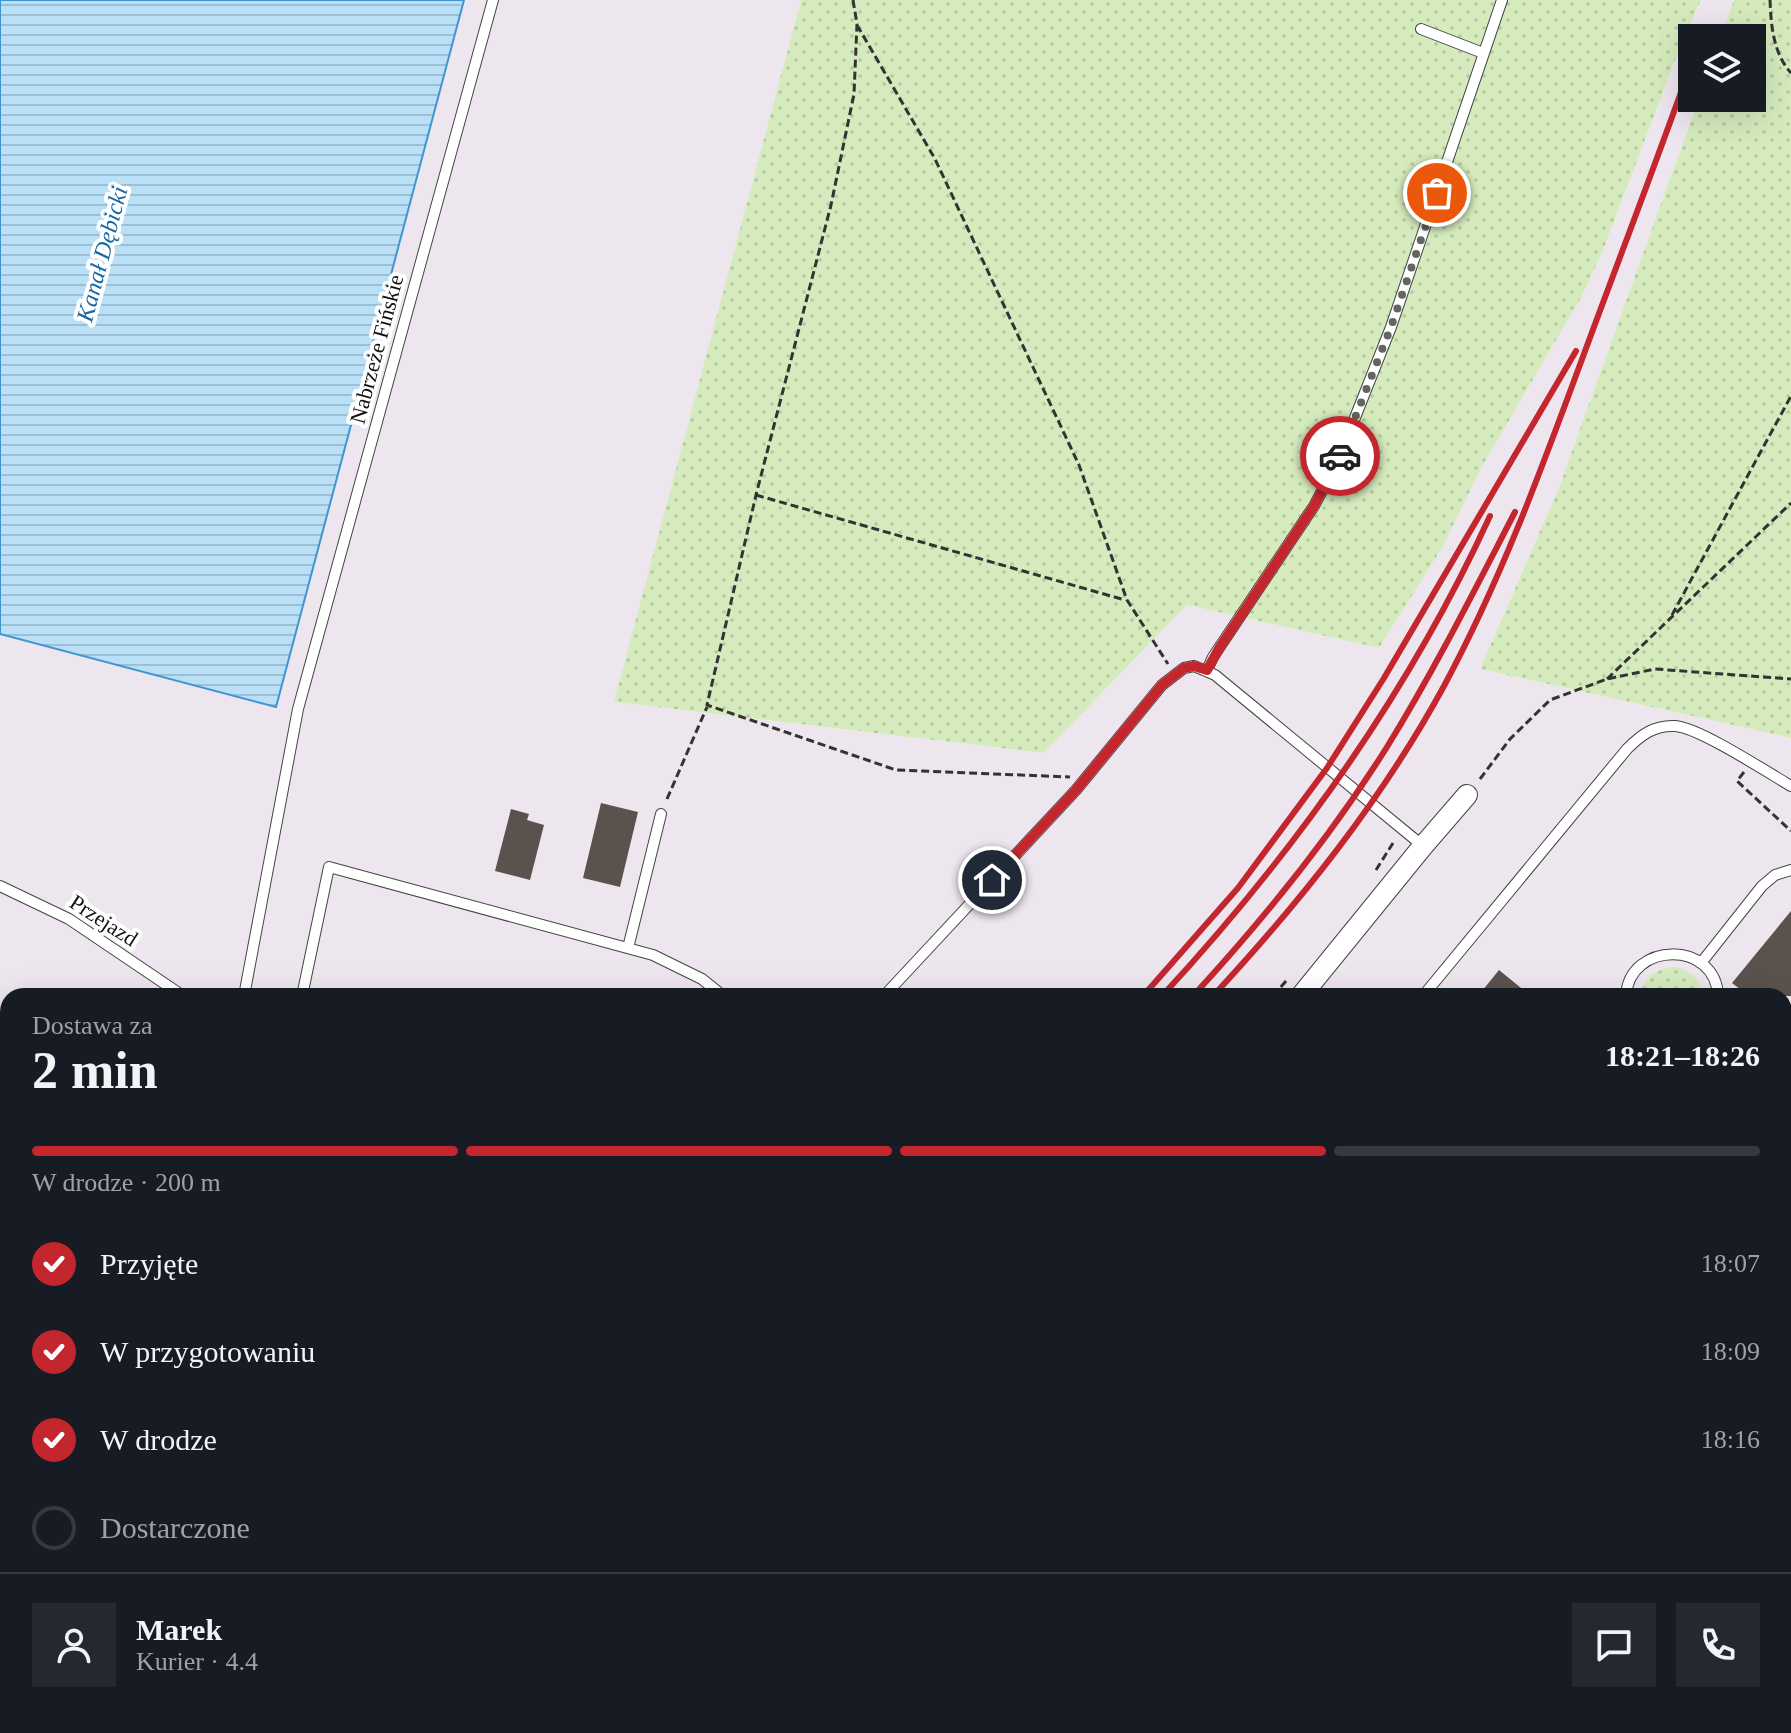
<!DOCTYPE html>
<html lang="pl">
<head>
<meta charset="utf-8">
<style>
	body { margin:0; font-family:"Times New Roman",serif; background:#242831; color:#f1f3f6; height:100vh; display:flex; flex-direction:column; font-size:30px; white-space:nowrap }
	* { box-sizing:border-box; margin:0 }
	p { font-size:26px; color:#9ea1a6 }
	.icon { flex:none; width:44px; height:44px; fill:none; stroke:currentColor; stroke-width:2; stroke-linecap:round; stroke-linejoin:round }
	.map { position:relative; flex:1; overflow:hidden }
	.panel { position:absolute; left:0px; top:988px; width:1792px; height:746px; display:flex; flex-direction:column; background:#171b24; border-radius:24px 24px 0 0; box-shadow:0 8px 32px #0002 }
	.panel>* { flex:none }
	.controls { position:absolute; left:1678px; top:24px; display:grid; gap:16px }
	.controls a { display:grid; place-items:center; width:88px; height:88px; border-radius:0px; background:#171b24; box-shadow:0 8px 32px #0002; font-size:40px }
	.pin { position:absolute; display:grid; place-items:center; width:68px; height:68px; color:#fff; margin:-34px; border:4px solid #fff; border-radius:50%; box-shadow:0 2px 8px #0007 }
	.courier { position:absolute; display:grid; place-items:center; width:80px; height:80px; margin:-40px; border:6px solid #c4262e; border-radius:50%; background:#fff; color:#222; box-shadow:0 2px 10px #0007 }
	.summary em { font-style:normal; font-weight:600 }
	.summary div { display:flex; flex-direction:column-reverse }
	.summary { display:flex; align-items:center; justify-content:space-between; height:136px; padding:0 32px }
	h1 { font-size:52px; font-weight:600; line-height:60px }
	.bar { display:grid; grid-template-columns:repeat(4,1fr); gap:12px 8px; align-content:center; height:96px; padding:0 32px }
	.bar i { height:10px; border-radius:6px; background:#363941 }
	.bar .current { background:#c4262e }
	.bar p { grid-column:span 4 }
	.line { display:flex; align-items:center; gap:20px; padding:0 32px; border-top:2px solid #363941 }
	.line div { flex:1 }
	.round { display:grid; place-items:center; flex:none; width:84px; height:84px; border-radius:0px; background:#242831 }
	ol { padding:0 32px; list-style:none }
	li { display:flex; align-items:center; gap:24px; height:88px }
	li p { margin-inline-start:auto }
	li .icon { padding:8px; border-radius:50%; background:#c4262e; color:#fff; stroke-width:4 }
	li:last-child { color:#9ea1a6 }
	li i { width:44px; height:44px; border:4px solid #363941; border-radius:50% }
	.map>svg:first-child { display:block }
	.industrial { fill:#eee6ef }
	.grass { fill:url(#grass-dots) }
	.water { fill:url(#water-rules); stroke:#3f96cf; stroke-width:2 }
	.building { fill:#5a524d }
	.lines { fill:none; stroke-linecap:round; stroke-linejoin:round }
	.service-casing { stroke:#444; stroke-width:12 }
	.minor-casing { stroke:#444; stroke-width:22 }
	.path { stroke:#333; stroke-width:3; stroke-dasharray:8 4; stroke-linecap:butt }
	.service { stroke:#fff; stroke-width:10 }
	.minor { stroke:#fff; stroke-width:20 }
	.rail { stroke:#c4262e; stroke-width:6 }
	.done { stroke:#646461; stroke-width:8; stroke-dasharray:0 14.4 }
	.route { stroke:#c4262e; stroke-width:10 }
	.labels { text-anchor:middle; stroke-width:8; stroke-linejoin:round; paint-order:stroke }
	.street-label { font-size:22px; fill:#111; stroke:#fff }
	.water-label { font-size:24px; font-style:italic; fill:#1768a6; stroke:#fff }
</style>
</head>
<body>
<div class="map">
<svg width="1791" height="1733" viewBox="0 0 1791 1733">
	<defs>
		<pattern id="grass-dots" width="8" height="8" patternUnits="userSpaceOnUse" patternTransform="scale(2)"><rect width="8" height="8" fill="#d5ebbd"/><path d="M2 2h.1M6 6h.1" fill="none" stroke="#b6c8a1" stroke-width="1.8" stroke-linecap="round"/></pattern>
		<pattern id="water-rules" width="6" height="5" patternUnits="userSpaceOnUse" patternTransform="scale(2)"><rect width="6" height="5" fill="#b9e0f7"/><path d="M0 2.5h6" fill="none" stroke="#9ebfd3"/></pattern>
	</defs>
	<rect width="100%" height="100%" fill="#fffdf5"/>
	<path class="industrial" d="M464 0H801L615 702 1044 753 1187 605 1379 648 1442 548 1484 463 1582 296 1602 253 1681 45 1701 0H1734L1720 38H1692V98H1699L1558 490 1480 669 1791 738V1733H1470L1464 1726H1784V996H8V1726H932L933 1733H0V634L276 706Z"/>
	<path class="grass" d="M801 0H1701L1681 45 1602 253 1582 296 1484 463 1442 548 1379 648 1187 605 1044 753 614 702Z
		M1734 0H1791V738L1480 669 1558 490 1699 98H1752V38H1720Z
		M1673 967C1690 970 1701 978 1703 996H1640C1644 978 1655 969 1673 967Z"/>
	<path class="water" d="M0 0H464L276 707 0 634Z
		M932 1726H1464L1470 1733H933Z"/>
	<path class="building" d="M601 803 638 812 620 887 583 878Z
		M511 809 529 814 527 820 544 825 530 880 495 871Z
		M1791 911V996H1749L1732 983Z
		M1499 970 1531 996H1478Z"/>
	<g class="lines">
		<g class="service-casing">
			<path id="service" d="M1421 29 1483 53
				M1207 670 1213 657 1314 506 1337 463 1391 327 1502 0
				M0 886 69 919 183 996
				M628 948 661 814
				M1701 963 1762 886 1775 875 1791 870
				M244 996 298 709 493 0
				M302 996 329 867 653 955 702 979 723 996
				M884 996 1076 790 1162 685 1184 668 1194 666 1215 675 1423 846
				M1423 996 1627 749C1641 735 1654 725 1675 726 1698 727 1767 772 1791 786
				M1626 996C1629 941 1716 940 1718 996
				M1784 1141 1791 1151"/>
		</g>
		<g class="minor-casing">
			<path id="minor" d="M1301 996 1423 846 1467 795
				M697 1733 702 1726"/>
		</g>
		<path class="path" d="M853 0 857 24 854 94 831 205 756 495 707 705 896 770 1070 777
			M1770 0C1771 25 1773 53 1791 73
			M857 25 935 159 1079 465 1127 600 1168 664
			M756 495 1125 600
			M1672 615 1791 396
			M1607 679 1791 503
			M1744 772 1737 781 1791 831
			M1480 779 1510 739 1550 700 1607 679 1655 669 1791 679
			M667 799 707 707
			M1376 870 1393 843
			M1273 996 1286 981
			M830 1726 836 1731
			M665 1733 670 1726"/>
		<use href="#service" class="service"/>
		<use href="#minor" class="minor"/>
		<path class="rail" d="M1143 996 1238 888 1327 768 1384 678 1576 351
			M1162 996C1295 852 1408 695 1490 516
			M1193 996C1264 919 1331 836 1387 747 1434 671 1474 591 1515 512
			M1213 996C1301 901 1382 800 1444 686 1500 582 1540 473 1581 362 1617 264 1655 166 1690 67
			M459 1733 466 1726
			M479 1733 485 1726
			M510 1733 517 1726
			M530 1733 537 1726"/>
	</g>
	<g class="lines">
		<path class="done" d="M1340 456 1391 327 1437 193"/>
		<path class="route" d="M992 880 1076 790 1162 685 1184 668 1194 666 1207 670 1220 647 1314 506 1340 456"/>
	</g>
	<g class="labels">
		<g class="street-label">
			<text transform="translate(376 349) rotate(-75)" y="8">Nabrzeże Fińskie</text>
			<text transform="translate(104 920) rotate(33)" y="8">Przejazd</text>
		</g>
		<g class="water-label">
			<text transform="translate(102 254) rotate(-75)" y="8">Kanał Dębicki</text>
		</g>
	</g>
</svg>
<div class="controls">
<a><svg class="icon" aria-label="layers" viewBox="0 0 24 24"><path d="M12 4l9 5-9 5-9-5zM3 14l9 5 9-5"/></svg></a>
</div>
<div class="pin" style="left:1437px;top:193px;background:#ea580c"><svg class="icon" aria-label="bag" viewBox="0 0 24 24"><path d="M5 8h14l-1 12H6zM9 8a3 3 0 0 1 6 0"/></svg></div>
<div class="pin" style="left:992px;top:880px;background:#1f2937"><svg class="icon" aria-label="home" viewBox="0 0 24 24"><path d="M3 11l9-7 9 7M6 9v11h12V9"/></svg></div>
<div class="courier" style="left:1340px;top:456px"><svg class="icon" aria-label="car" viewBox="0 0 24 24"><path d="M5 17H2v-5l4-1 3-4h7l3 4 3 1v5h-3M9 17h6M6 11h13"/><circle cx="7" cy="17" r="2"/><circle cx="17" cy="17" r="2"/></svg></div>
<section class="panel">
<div class="summary"><div><h1>2 min</h1><p>Dostawa za</p></div><em>18:21–18:26</em></div>
<div class="bar"><i class="current"></i><i class="current"></i><i class="current"></i><i></i><p>W drodze · 200 m</p></div>
<ol>
<li><svg class="icon" aria-label="check" viewBox="0 0 24 24"><path d="M5 12l5 5 9-10"/></svg>Przyjęte<p>18:07</p></li>
<li><svg class="icon" aria-label="check" viewBox="0 0 24 24"><path d="M5 12l5 5 9-10"/></svg>W przygotowaniu<p>18:09</p></li>
<li><svg class="icon" aria-label="check" viewBox="0 0 24 24"><path d="M5 12l5 5 9-10"/></svg>W drodze<p>18:16</p></li>
<li><i></i>Dostarczone</li>
</ol>
<div class="line" style="height:144px"><a class="round"><svg class="icon" aria-label="person" viewBox="0 0 24 24"><circle cx="12" cy="8" r="4"/><path d="M4 21q1-7 8-7t8 7"/></svg></a><div><b>Marek</b><p>Kurier · 4.4</p></div><a class="round"><svg class="icon" aria-label="chat" viewBox="0 0 24 24"><path d="M4 5h16v11H9l-5 4z"/></svg></a><a class="round"><svg class="icon" aria-label="phone" viewBox="0 0 24 24"><path d="M5 4h4l2 5-3 2q2 4 5 5l2-3 5 2v4C11 20 4 13 5 4z"/></svg></a></div>
</section>
</div>
</body>
</html>
